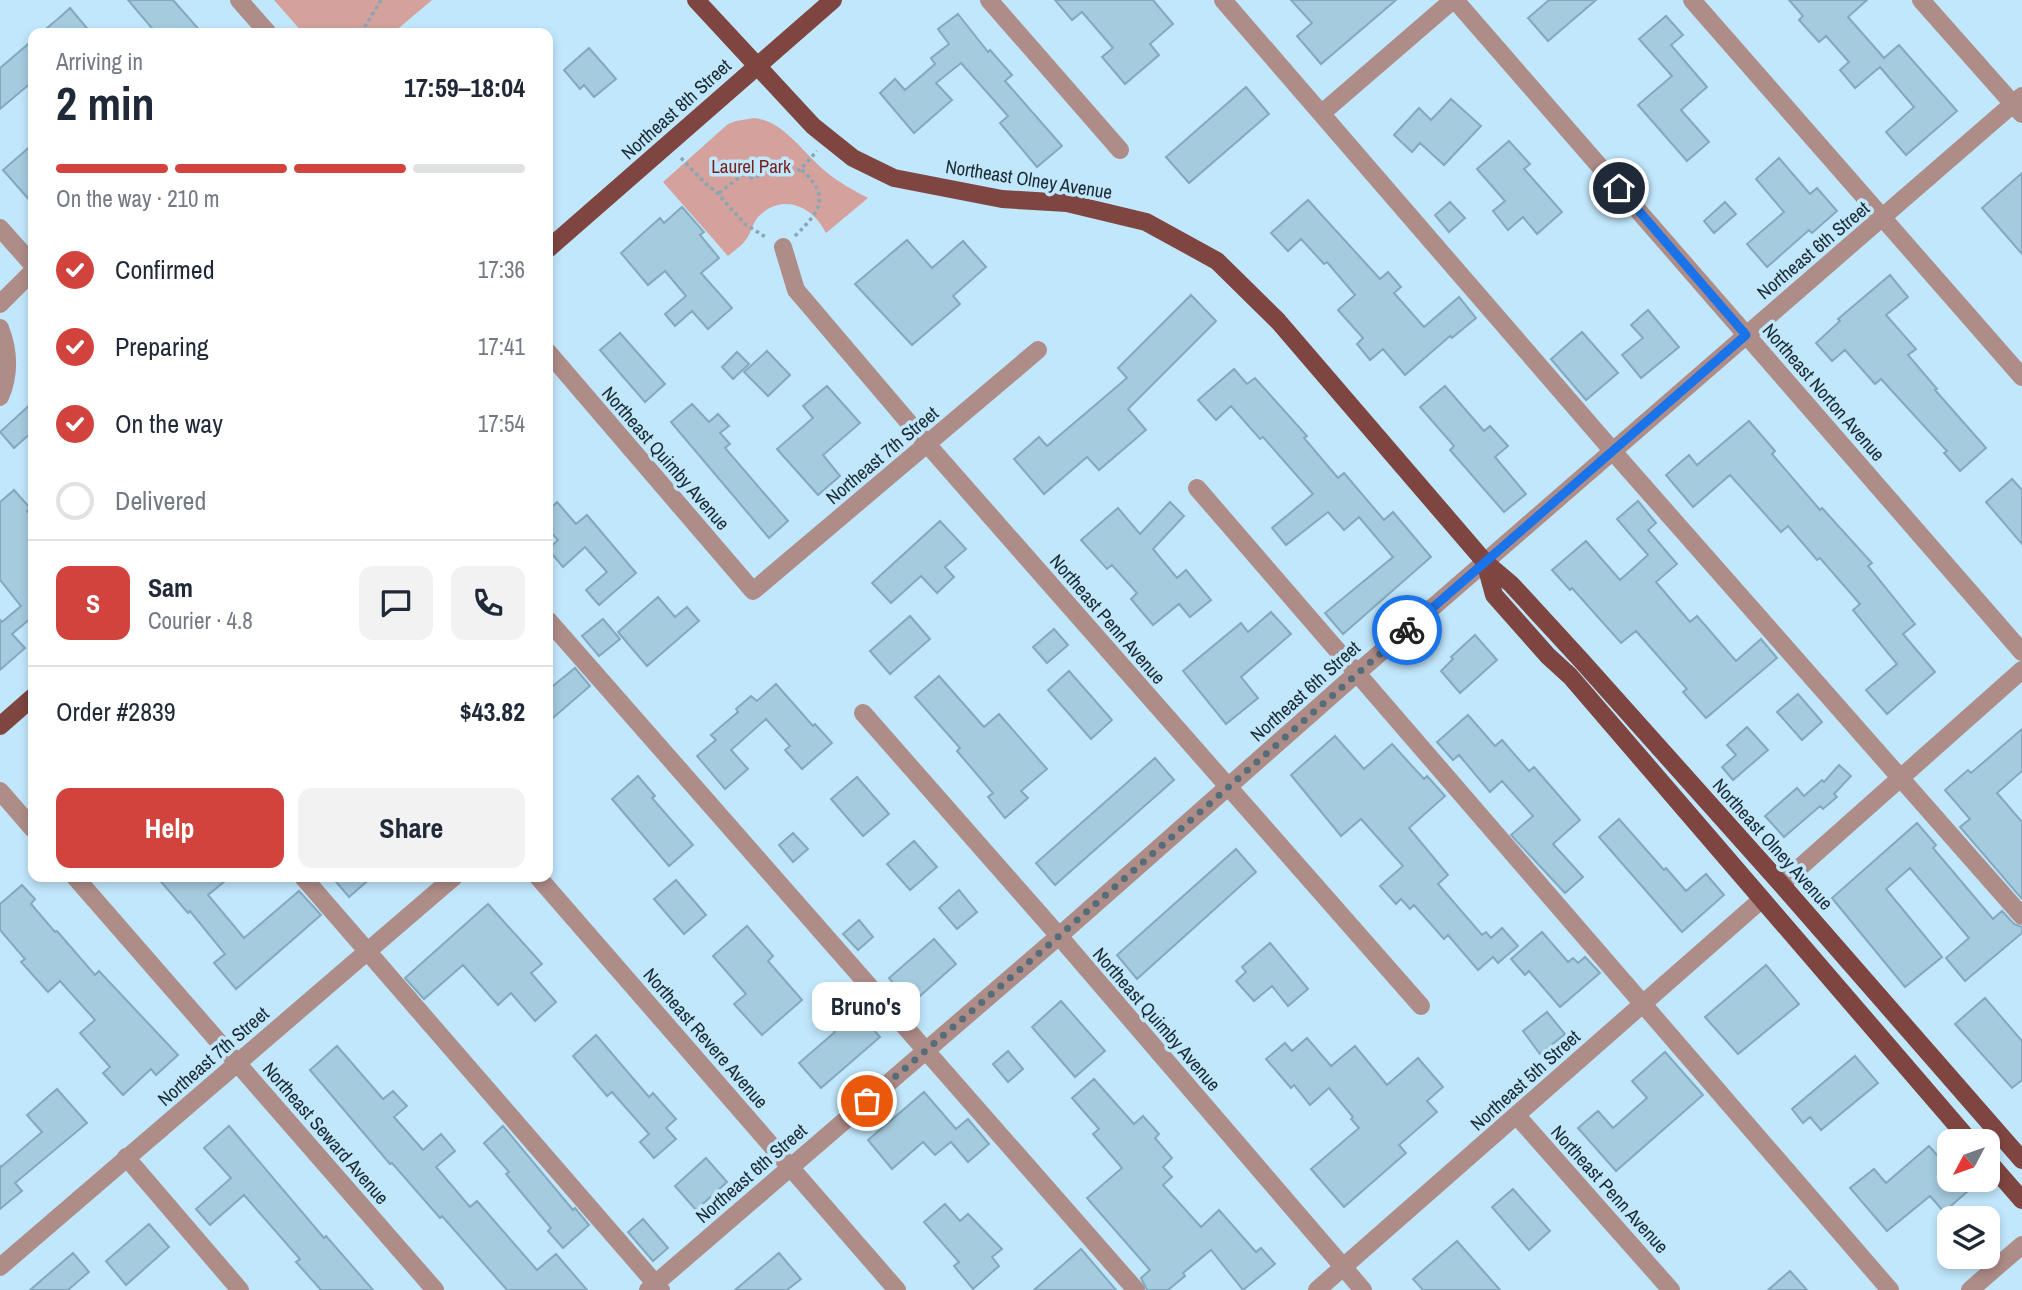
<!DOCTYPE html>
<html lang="en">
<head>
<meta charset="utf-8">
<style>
	body { margin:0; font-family:"Archivo Narrow",sans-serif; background:#f2f2f3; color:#1f2937; height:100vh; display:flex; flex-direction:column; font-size:26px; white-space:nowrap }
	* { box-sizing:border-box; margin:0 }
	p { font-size:23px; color:#747a83 }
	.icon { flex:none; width:38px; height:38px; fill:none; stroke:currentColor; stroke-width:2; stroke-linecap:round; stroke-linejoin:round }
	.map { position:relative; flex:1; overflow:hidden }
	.sheet { position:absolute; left:28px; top:28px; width:525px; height:854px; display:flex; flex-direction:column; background:#fff; border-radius:14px; box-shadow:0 4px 10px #0003 }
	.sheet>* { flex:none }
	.needle { width:46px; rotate:229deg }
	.tools { position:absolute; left:1937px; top:1129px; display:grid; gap:14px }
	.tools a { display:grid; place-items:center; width:63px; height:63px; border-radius:14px; background:#fff; box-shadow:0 4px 10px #0003; font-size:35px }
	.pin { position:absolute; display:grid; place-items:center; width:60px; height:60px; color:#fff; margin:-30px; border:4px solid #fff; border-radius:50%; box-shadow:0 2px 7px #0007 }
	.courier { position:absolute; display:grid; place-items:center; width:70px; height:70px; margin:-35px; border:5px solid #1a73e8; border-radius:50%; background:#fff; color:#222; box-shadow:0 2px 9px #0007 }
	.bubble { position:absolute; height:49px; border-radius:14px; background:#fff; box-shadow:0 4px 10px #0003; font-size:23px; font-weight:700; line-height:49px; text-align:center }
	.summary em { font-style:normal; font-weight:700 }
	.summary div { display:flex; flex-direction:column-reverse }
	.summary { display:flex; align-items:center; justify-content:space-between; height:119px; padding:0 28px }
	h1 { font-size:46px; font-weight:700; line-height:52px }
	.bar { display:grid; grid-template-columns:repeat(4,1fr); gap:10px 7px; align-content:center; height:84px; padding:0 28px }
	.bar i { height:9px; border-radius:5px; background:#e0e1e3 }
	.bar .on { background:#d2433e }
	.bar p { grid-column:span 4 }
	.line { display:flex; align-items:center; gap:18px; padding:0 28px; border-top:2px solid #e0e1e3 }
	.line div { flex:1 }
	.round { display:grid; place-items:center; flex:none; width:74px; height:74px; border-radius:14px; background:#f2f2f3 }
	ol { padding:0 28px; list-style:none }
	li { display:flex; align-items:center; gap:21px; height:77px }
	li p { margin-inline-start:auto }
	li .icon { padding:7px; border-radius:50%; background:#d2433e; color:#fff; stroke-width:4 }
	li:last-child { color:#747a83 }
	li i { width:38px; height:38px; border:4px solid #e0e1e3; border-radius:50% }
	.action { display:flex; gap:14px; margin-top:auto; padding:14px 28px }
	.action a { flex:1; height:80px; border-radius:14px; background:#d2433e; color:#fff; font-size:28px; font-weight:700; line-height:80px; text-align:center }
	.action a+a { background:#f2f2f3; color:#1f2937 }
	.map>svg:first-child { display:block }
	.green { fill:#d4a19c }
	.building { fill:#a5cbdf; stroke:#84a8bd; stroke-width:2 }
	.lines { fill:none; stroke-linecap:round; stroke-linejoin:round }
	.path { stroke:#88a6b6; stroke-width:3.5; stroke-dasharray:3.5 3.5; stroke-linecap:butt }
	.minor { stroke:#ae8c88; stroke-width:18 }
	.major { stroke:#7f4540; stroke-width:18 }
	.done { stroke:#556c79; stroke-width:7; stroke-dasharray:0 12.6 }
	.route { stroke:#1a73e8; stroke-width:9 }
	.labels { text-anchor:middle; stroke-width:7; stroke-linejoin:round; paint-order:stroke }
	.street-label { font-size:19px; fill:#1b2a32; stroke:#c1e7fc }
	.park-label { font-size:19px; fill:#791f1d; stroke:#c1e7fc }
</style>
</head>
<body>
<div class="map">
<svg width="2022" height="1290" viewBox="0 0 2022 1290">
	<rect width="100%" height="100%" fill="#c1e7fc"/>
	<path class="green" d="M274 0H432L393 33H303Z
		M754 118C784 121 803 153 825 171 838 182 853 190 868 198L826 233C813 206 782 192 758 217 752 224 751 234 745 241 741 246 734 251 728 256L663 182 728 124 736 121Z"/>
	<path class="building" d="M128 0H173L202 33H156Z
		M1055 0H1153L1173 24 1150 44 1159 55 1125 84 1102 57 1113 48 1082 12 1072 20Z
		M1291 0H1396L1321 64 1297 36 1312 23Z
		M1549 0H1596L1548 41 1528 18Z
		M1789 0H1867L1848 17 1884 58 1899 45 1957 111 1906 155 1886 132 1914 107 1880 67 1855 88 1840 70 1849 62 1826 36 1819 42 1799 20 1803 16Z
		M70 8 91 33H41L59 18Z
		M958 14 988 52 990 50 1012 75 1005 81 1062 146 1037 167 1000 123 1008 116 961 63 936 83 952 100 914 133 880 93 895 79 905 90 935 64 931 58 949 44 938 29Z
		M1666 16 1683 35 1671 45 1707 87 1681 110 1709 142 1687 161 1638 105 1672 76 1639 39Z
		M33 40V81L0 109V68Z
		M589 48 616 79 594 97 584 85 580 89 564 70Z
		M1246 87 1269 114 1189 183 1166 157Z
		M1451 99 1481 126 1444 165 1420 143 1412 152 1394 135 1419 108 1431 120Z
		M1509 141 1530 164 1524 169 1562 212 1537 234 1523 217 1508 230 1493 211 1505 201 1477 169Z
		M33 144V204L3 170Z
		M1779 158 1810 194 1817 188 1837 211 1812 233 1809 230 1767 267 1747 244 1784 212 1756 179Z
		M2022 173V254L1982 208Z
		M1308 200 1380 279 1388 272 1401 287 1394 293 1424 327 1459 297 1476 318 1452 338 1450 336 1405 375 1383 349 1370 360 1357 344 1363 338 1338 310 1355 295 1327 262 1324 264 1301 239 1288 251 1271 233Z
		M1450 202 1465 218 1449 232 1435 215Z
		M1725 202 1736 214 1714 233 1704 221Z
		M682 207 704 232 700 235 719 258 701 273 732 308 708 329 692 311 675 326 665 314 686 296 665 271 648 285 621 253 660 218 664 223Z
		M907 240 932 268 963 241 986 267 953 296 960 304 912 345 855 284Z
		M1890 275 1908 297 1886 315 1916 349 1908 355 1937 389 1935 390 1986 448 1960 471 1944 453 1947 451 1881 379 1875 384 1845 350 1832 361 1816 343 1840 321 1838 319Z
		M1191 295 1216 321 1128 409 1146 430 1099 470 1087 457 1044 494 1014 459 1039 437 1047 446 1127 378 1118 368Z
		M1648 310 1679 347 1641 378 1622 355 1643 338 1631 325Z
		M1582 332 1618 373 1586 400 1551 359Z
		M620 333 665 384 645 402 600 350Z
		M767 351 790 375 768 396 744 372Z
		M737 352 749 364 733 379 722 367Z
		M1234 369 1247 384 1255 378 1307 436 1304 438 1338 478 1344 473 1384 520 1393 512 1431 557 1343 634 1325 613 1393 557 1359 517 1344 530 1328 512 1286 545 1272 528 1313 494 1263 437 1260 439 1231 406 1216 420 1198 400Z
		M827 386 860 423 823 455 840 476 818 495 777 449 813 418 803 406Z
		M1445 386 1484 431 1490 426 1508 446 1495 457 1526 494 1504 512 1450 450 1454 446 1420 407Z
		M33 402V431L14 448 0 432Z
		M692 404 709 422 718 414 729 426 720 433 730 444 725 448 788 521 769 538 671 422Z
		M1749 421 1775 451 1772 454 1820 510 1822 508 1872 563 1868 566 1915 624 1903 634 1935 672 1887 714 1866 690 1897 664 1853 610 1860 604 1820 558 1817 560 1788 526 1781 532 1730 475 1693 507 1666 475 1689 455 1697 465Z
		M2012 479 2022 490V544L1986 502Z
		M14 490 30 508 27 511 33 519V620L31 618 12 634 25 648 0 670V620L2 622 21 606 0 580V502Z
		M1638 501 1656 523 1648 530 1677 564 1656 582 1690 622 1697 616 1736 661 1761 639 1777 658 1706 718 1683 692 1687 689 1636 631 1621 643 1572 588 1570 590 1552 570 1586 541 1620 580 1648 555 1617 519Z
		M557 502 576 524 587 515 636 573 599 605 586 590 607 572 585 547 563 567 548 549 558 540 548 529V511Z
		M1170 502 1184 516 1153 549 1177 578 1186 570 1211 600 1190 617 1179 604 1153 625 1131 599 1137 593 1112 565 1107 569 1081 540 1118 508 1140 534Z
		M940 521 966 549 945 567 954 577 937 593 921 576 891 603 872 583Z
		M658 597 675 617 687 607 699 621 647 666 618 632Z
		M1271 612 1291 634 1241 677 1258 698 1226 724 1183 671 1241 623 1248 632Z
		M910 616 930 639 890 674 870 651Z
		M603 619 620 639 599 656 582 636Z
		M1054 629 1068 645 1047 663 1033 647Z
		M1475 635 1497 660 1460 693 1441 671 1453 659 1451 657Z
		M575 668 590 686 548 722V690Z
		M1069 671 1112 720 1091 739 1048 690Z
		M939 676 984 727 999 714 1047 769 1021 791 1028 798 1005 818 988 797 993 793 957 751 960 748 915 697Z
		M776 684 813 726 815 724 832 743 802 769 785 750 790 746 766 719 731 750 748 769 725 789 697 756 716 740 711 735 738 712 736 709 751 696 757 701Z
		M1798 694 1822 722 1802 740 1777 712Z
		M1468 715 1495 746 1502 740 1529 771 1534 767 1580 820 1553 844 1583 877 1565 893 1511 835 1533 816 1502 781 1490 792 1459 755 1453 760 1437 742Z
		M1747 727 1768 750 1733 780 1722 767 1736 755 1727 745Z
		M2022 729V771L1997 793 2022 822V899L1960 827 1970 819 1945 790 1968 770 1971 773Z
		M1335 736 1364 769 1392 744 1424 779 1427 776 1445 796 1409 828 1448 875 1438 884 1482 935 1486 932 1491 938 1502 928 1518 946 1498 963 1493 957 1478 970 1448 935 1444 939 1414 905 1410 909 1401 899 1396 904 1380 886 1403 866 1361 819 1341 836 1291 775Z
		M1155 758 1174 780 1055 885 1036 863Z
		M1839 765 1851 776 1834 794 1837 797 1823 809 1820 806 1784 837 1765 816 1797 788 1804 796 1822 780 1824 782Z
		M638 776 655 796 652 798 693 845 669 866 612 799Z
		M857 777 889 814 863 836 831 799Z
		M1619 819 1664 870 1666 868 1686 891 1706 874 1724 895 1682 932 1599 837Z
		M1917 823 1936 845 1933 848 1993 919 2002 911 2014 924 2022 927V933L1965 981 1946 958 1969 938 1910 868 1886 889 1942 957 1905 987 1832 898Z
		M793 833 808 849 793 862 779 845Z
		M914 841 937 867 910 890 887 864Z
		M1236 849 1256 872 1137 979 1117 955Z
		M157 877H230L208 895 244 938 299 891 321 915 236 989 214 963 225 954 190 911 188 913Z
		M332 877H372L349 897Z
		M676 880 706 915 684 934 654 899Z
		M22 885 35 899 31 904 55 932 57 931 95 975 99 971 178 1055 156 1075 151 1069 123 1095 103 1073 110 1067 80 1033 95 1020 60 981 48 992 21 962 25 959 0 930V904Z
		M959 890 977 912 957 929 939 908Z
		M488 904 542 964 531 973 556 1002 535 1021 511 993 498 1005 463 965 424 999 405 978Z
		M859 920 873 937 858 950 843 934Z
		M747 926 773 956 768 961 802 1000 762 1035 734 1004 746 994 713 956Z
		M1542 932 1568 962 1573 958 1578 963 1585 957 1600 973 1560 1007 1529 971 1525 975 1511 959Z
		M934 939 956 964 911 1004 889 978Z
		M1270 943 1308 989 1288 1006 1272 986 1254 1001 1236 981 1246 972 1242 967Z
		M1766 965 1799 1004 1738 1054 1705 1017Z
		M842 994 880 1037 821 1088 799 1063 835 1032 819 1014Z
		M1985 998 2022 1041V1080L2012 1088 1955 1024Z
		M1061 1001 1105 1051 1075 1077 1032 1027Z
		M1547 1012 1565 1034 1540 1054 1523 1031Z
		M596 1035 649 1097 653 1093 676 1119 666 1128 676 1139 654 1158 640 1142 649 1134 612 1092 607 1096 573 1056Z
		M1307 1038 1331 1066 1355 1046 1387 1085 1418 1058 1443 1087 1427 1101 1437 1112 1399 1145 1406 1153 1344 1207 1311 1169 1359 1128 1351 1119 1353 1117 1329 1088 1310 1105 1294 1085 1291 1088 1266 1059 1285 1043 1292 1051Z
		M337 1046 383 1099 393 1091 407 1106 394 1117 423 1150 441 1134 455 1151 436 1167 470 1207 477 1201 537 1270 556 1254 587 1290H507L442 1216 440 1218 392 1163 390 1164 310 1070Z
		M1008 1051 1023 1069 1008 1082 993 1064Z
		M1665 1052 1703 1095 1616 1171 1578 1128 1598 1111 1613 1128 1647 1098 1632 1081Z
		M1855 1056 1878 1083 1821 1130 1810 1117 1803 1123 1792 1109Z
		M1094 1079 1134 1124 1143 1116 1159 1134 1155 1138 1172 1158 1163 1167 1172 1177 1163 1185 1201 1227 1219 1210 1256 1252 1261 1248 1275 1264 1243 1290 1211 1250 1183 1273 1185 1276 1168 1290H1147L1141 1278 1150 1270 1087 1198 1122 1168 1093 1134 1099 1129 1072 1098Z
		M57 1089 87 1123 15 1183 22 1191 0 1209V1166L1 1167 42 1132 27 1115Z
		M924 1092 956 1129 968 1119 989 1144 968 1162 951 1142 935 1155 923 1142 892 1169 868 1140Z
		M229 1126 324 1238 326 1236 373 1290H321L296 1262 300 1259 244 1195 210 1225 196 1209 231 1178 204 1148Z
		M503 1126 573 1210 575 1208 589 1225 563 1248 548 1231 551 1228 506 1174 509 1172 484 1143Z
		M1929 1146 1950 1170V1180H1958L1968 1191 1944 1212 1930 1196 1887 1231 1850 1188 1874 1169 1886 1183Z
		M706 1158 727 1182 696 1210 675 1186Z
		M1513 1189 1550 1231 1529 1250 1492 1207Z
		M945 1204 960 1221 968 1214 1002 1249 992 1257 999 1266 973 1289 954 1266 959 1262 924 1222Z
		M643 1219 668 1248 653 1261 628 1232Z
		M149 1224 169 1247 126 1285 106 1261Z
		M1457 1241 1500 1290H1423L1413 1279Z
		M1081 1249 1116 1290H1034Z
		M73 1253 89 1272 68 1290H30Z
		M779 1253 801 1279 787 1290H735Z
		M1790 1271 1807 1290H1768Z"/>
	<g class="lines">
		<path class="path" d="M361 33 381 0
			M681 158 702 180 718 194 745 224 767 238
			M744 169a9 9 0 1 1 18 0a9 9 0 1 1-18 0Z
			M762 169 800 170 817 151
			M719 193 745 173
			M795 236C820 211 832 198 801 169"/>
		<path class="minor" d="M239 0 268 33
			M989 0 1120 150
			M1223 0 1624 464 2022 916
			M1455 0 2022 652
			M1692 0 2022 377
			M1921 0 2022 114
			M1322 113 1453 0
			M0 228 33 265
			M783 247 796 290 927 444 1421 1006
			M0 304 33 271
			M0 328C9 351 10 374 0 397
			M548 352 753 591 1038 350
			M1197 488 1890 1290
			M548 620 1136 1290
			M863 713 1059 936 1363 1290
			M0 791 33 829
			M75 877 435 1290
			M303 877 661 1290
			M538 877 897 1290
			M1781 884 2022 670
			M1517 1116 1671 1290
			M126 1157 240 1290
			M0 1267 454 877
			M648 1290 1059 936 1357 673 2022 96
			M1317 1290 1761 900
			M1970 1290 2022 1245"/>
		<path class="major" d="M696 0 813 126 853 158 894 178 1002 199 1067 203 1146 222 1217 261 1278 321 1485 562 1511 584 1580 659 1781 884 2022 1160
			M548 249 833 0
			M1485 562 1494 595 1548 656 1570 676 1970 1141
			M0 726 33 697
			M1988 1161 2022 1200"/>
	</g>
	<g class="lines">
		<path class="done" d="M867 1101 1059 936 1407 630"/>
		<path class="route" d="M1407 630 1746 335 1619 188"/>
	</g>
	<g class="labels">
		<g class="street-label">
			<text transform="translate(676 109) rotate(-42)" y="7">Northeast 8th Street</text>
			<text transform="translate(1029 179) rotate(9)" y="7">Northeast Olney Avenue</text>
			<text transform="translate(1813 250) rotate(-40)" y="7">Northeast 6th Street</text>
			<text transform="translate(1824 392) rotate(49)" y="7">Northeast Norton Avenue</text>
			<text transform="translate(882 455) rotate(-40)" y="7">Northeast 7th Street</text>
			<text transform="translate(666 458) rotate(49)" y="7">Northeast Quimby Avenue</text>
			<text transform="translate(1108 619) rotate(49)" y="7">Northeast Penn Avenue</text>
			<text transform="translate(1305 691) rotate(-42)" y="7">Northeast 6th Street</text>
			<text transform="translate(1773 844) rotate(48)" y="7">Northeast Olney Avenue</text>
			<text transform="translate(1157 1019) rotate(49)" y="7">Northeast Quimby Avenue</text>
			<text transform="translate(706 1038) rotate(49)" y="7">Northeast Revere Avenue</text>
			<text transform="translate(213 1056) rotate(-41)" y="7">Northeast 7th Street</text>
			<text transform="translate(1525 1080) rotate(-42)" y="7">Northeast 5th Street</text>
			<text transform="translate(326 1133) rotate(49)" y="7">Northeast Seward Avenue</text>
			<text transform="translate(751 1173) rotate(-41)" y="7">Northeast 6th Street</text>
			<text transform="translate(1610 1189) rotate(48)" y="7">Northeast Penn Avenue</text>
		</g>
		<g class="park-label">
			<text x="751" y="173">Laurel Park</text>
		</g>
	</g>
</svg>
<div class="tools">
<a><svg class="needle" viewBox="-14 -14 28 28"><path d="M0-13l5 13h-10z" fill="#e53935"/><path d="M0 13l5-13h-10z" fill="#747a83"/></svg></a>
<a><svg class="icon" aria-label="layers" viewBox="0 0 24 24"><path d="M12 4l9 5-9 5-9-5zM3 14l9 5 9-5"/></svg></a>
</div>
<div class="pin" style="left:867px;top:1101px;background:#ea580c"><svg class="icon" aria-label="bag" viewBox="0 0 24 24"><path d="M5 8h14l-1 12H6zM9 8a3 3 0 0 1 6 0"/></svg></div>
<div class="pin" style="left:1619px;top:188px;background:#1f2937"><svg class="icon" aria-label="home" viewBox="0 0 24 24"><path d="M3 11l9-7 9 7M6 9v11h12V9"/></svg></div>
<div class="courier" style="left:1407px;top:630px"><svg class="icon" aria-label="bike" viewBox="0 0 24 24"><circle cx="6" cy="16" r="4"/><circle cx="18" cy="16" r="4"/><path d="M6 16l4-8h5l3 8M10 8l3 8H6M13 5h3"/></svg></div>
<div class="bubble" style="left:812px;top:982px;width:108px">Bruno's</div>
<section class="sheet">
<div class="summary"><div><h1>2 min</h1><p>Arriving in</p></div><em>17:59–18:04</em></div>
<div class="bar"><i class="on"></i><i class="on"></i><i class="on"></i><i></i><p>On the way · 210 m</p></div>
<ol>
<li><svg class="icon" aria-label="check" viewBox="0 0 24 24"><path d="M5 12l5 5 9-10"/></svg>Confirmed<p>17:36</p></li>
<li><svg class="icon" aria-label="check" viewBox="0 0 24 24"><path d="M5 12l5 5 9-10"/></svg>Preparing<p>17:41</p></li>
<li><svg class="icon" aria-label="check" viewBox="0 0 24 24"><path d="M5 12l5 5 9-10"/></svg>On the way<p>17:54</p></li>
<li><i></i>Delivered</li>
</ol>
<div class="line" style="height:126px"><b class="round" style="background:#d2433e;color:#fff">S</b><div><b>Sam</b><p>Courier · 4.8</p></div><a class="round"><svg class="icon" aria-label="chat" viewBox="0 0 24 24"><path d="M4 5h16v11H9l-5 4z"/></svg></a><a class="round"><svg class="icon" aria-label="phone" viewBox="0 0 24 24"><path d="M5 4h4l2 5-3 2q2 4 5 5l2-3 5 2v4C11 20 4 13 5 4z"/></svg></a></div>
<div class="line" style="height:91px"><div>Order #2839</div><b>$43.82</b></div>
<div class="action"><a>Help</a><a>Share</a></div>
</section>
</div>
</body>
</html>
